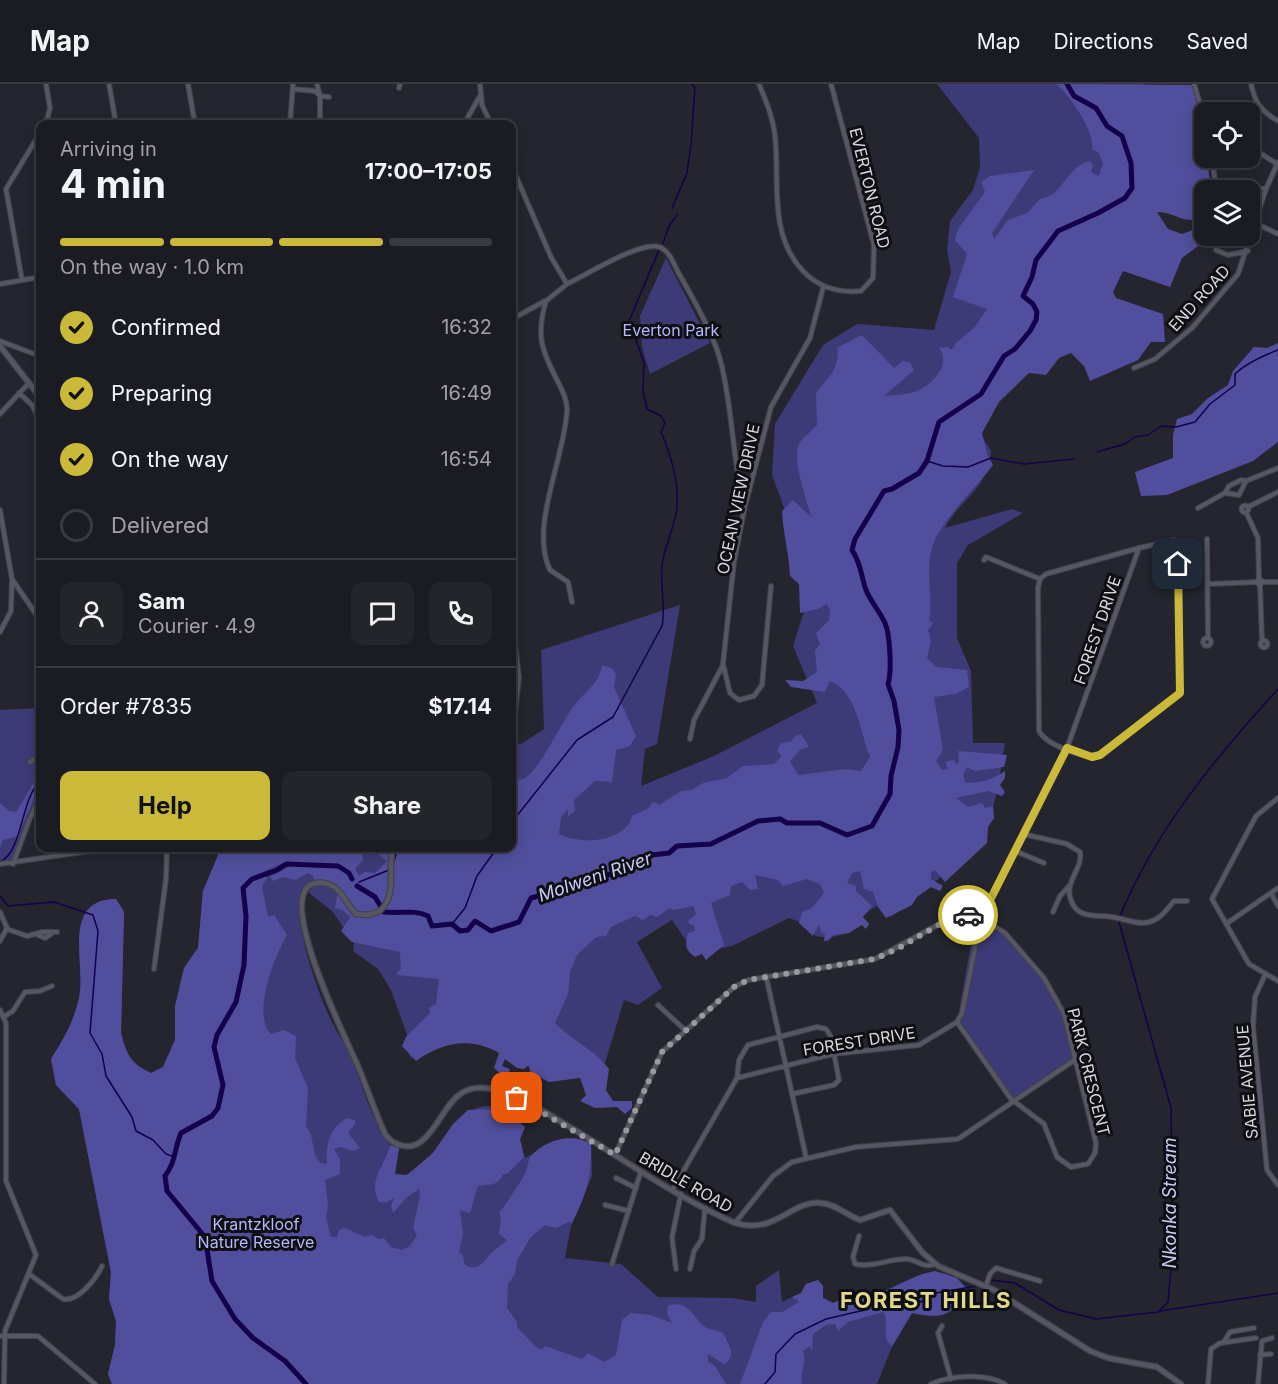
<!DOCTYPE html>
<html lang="en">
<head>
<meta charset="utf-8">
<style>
	body { margin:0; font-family:Inter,sans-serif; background:#24252b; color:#f1f3f6; height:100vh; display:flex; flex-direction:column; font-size:22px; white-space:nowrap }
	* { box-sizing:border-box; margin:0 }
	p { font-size:20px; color:#a0a1a6 }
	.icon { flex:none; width:33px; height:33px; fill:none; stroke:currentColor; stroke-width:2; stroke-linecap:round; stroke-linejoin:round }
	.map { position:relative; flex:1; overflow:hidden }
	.panel { position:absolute; left:36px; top:36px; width:480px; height:732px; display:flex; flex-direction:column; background:#1b1c23; border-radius:12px; box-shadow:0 3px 15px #0003,0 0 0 2px #393a41 }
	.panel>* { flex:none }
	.controls { position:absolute; left:1194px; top:18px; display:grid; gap:12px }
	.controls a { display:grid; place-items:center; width:66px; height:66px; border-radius:12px; background:#1b1c23; box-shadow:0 3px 15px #0003,0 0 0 2px #393a41; font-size:30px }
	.pin { position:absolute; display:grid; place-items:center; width:51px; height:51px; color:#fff; margin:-26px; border-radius:12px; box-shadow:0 3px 9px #0006 }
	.courier { position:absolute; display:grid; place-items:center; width:60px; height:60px; margin:-30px; border:4px solid #cbba39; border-radius:50%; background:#fff; color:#222; box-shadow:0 2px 8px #0007 }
	.overview em { font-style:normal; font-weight:700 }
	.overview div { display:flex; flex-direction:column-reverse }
	.overview { display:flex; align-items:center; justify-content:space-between; height:102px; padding:0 24px }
	h1 { font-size:39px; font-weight:700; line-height:45px }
	.bar { display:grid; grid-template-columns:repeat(4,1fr); gap:9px 6px; align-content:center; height:72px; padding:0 24px }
	.bar i { height:8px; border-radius:4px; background:#393a41 }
	.bar .on { background:#cbba39 }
	.bar p { grid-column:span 4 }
	.line { display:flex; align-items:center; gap:15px; padding:0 24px; border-top:2px solid #393a41 }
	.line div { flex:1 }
	.round { display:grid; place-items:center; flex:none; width:63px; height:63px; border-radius:12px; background:#24252b }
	ol { padding:0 24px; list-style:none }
	li { display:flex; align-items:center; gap:18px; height:66px }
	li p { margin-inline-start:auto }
	li .icon { padding:6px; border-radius:50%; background:#cbba39; color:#111; stroke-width:4 }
	li:last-child { color:#a0a1a6 }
	li i { width:33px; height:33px; border:3px solid #393a41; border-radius:50% }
	.action { display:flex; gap:12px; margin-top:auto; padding:12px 24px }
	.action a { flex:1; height:69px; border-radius:12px; background:#cbba39; color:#111; font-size:24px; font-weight:700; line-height:69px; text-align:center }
	.action a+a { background:#24252b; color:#f1f3f6 }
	header { display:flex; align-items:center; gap:36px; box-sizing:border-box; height:84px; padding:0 30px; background:#1b1c23; border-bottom:2px solid #393a41 }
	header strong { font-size:28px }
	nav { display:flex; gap:33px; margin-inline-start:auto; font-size:21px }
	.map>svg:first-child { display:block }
	.green { fill:#3c3b77 }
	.forest { fill:#514f9d; fill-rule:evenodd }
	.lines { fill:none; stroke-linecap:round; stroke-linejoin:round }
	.stream { stroke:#14004b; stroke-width:1.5 }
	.river { stroke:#14004b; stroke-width:5 }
	.street-casing { stroke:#42424b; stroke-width:6 }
	.secondary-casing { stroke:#42424b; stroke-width:7 }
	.street { stroke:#565762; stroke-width:4 }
	.secondary { stroke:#565762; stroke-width:4.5 }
	.done { stroke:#9899a1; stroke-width:6; stroke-dasharray:0 10.8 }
	.route { stroke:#cbba39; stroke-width:8 }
	.labels { text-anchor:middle; stroke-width:6; stroke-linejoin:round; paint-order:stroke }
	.street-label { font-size:16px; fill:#d7d7de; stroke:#0e0f13 }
	.park-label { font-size:16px; fill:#b5b8fa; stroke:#0e0f13 }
	.water-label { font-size:18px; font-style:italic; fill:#c8cbf8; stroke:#0e0f13 }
	.district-label { font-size:22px; font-weight:bold; letter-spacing:1.5px; fill:#e3d889; stroke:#0e0f13 }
</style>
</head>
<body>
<header>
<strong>Map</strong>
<nav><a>Map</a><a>Directions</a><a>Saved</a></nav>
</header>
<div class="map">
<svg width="1278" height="1300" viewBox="0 0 1278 1300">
	<rect width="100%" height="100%" fill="#24252f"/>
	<path class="green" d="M937 0H1143L1024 286 993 316 980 349 991 367C989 405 959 416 945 444L1012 425 1023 429 968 461 957 479V554L971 587 973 659H1005C1001 682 996 725 985 744 966 777 920 809 891 833L880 820 861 832 849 849 828 854 816 852 806 840 789 834 732 862 695 870 672 836 637 858 662 904 638 921 624 916 605 979 581 992 536 989 506 964 460 952 411 974 407 965V951L391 906 378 885 353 867 354 859 333 828 303 804C289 828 317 906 329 932 335 946 345 959 351 973 363 1003 371 1035 390 1061L399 1064 395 1090C438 1104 458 972 525 1043L520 1055 525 1074C547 1063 567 1045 591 1060L592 1092 571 1142 565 1174 621 1180 658 1213 732 1214 756 1218V1202L779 1186 782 1218 801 1209 806 1200 818 1196 823 1202V1214L833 1219C847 1213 860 1214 874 1211 911 1201 931 1168 967 1205 954 1232 941 1236 912 1229L891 1265 877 1300H112L108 1290 115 1261 116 1237 109 1215 111 1188 79 1025 56 1001 51 975C65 953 76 934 80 908 84 875 63 815 116 815L124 828 121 949C126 970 131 980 151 989L163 983 175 956V922L184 884 198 864 203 807 221 764H512V658L521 660 544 645 541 566 680 521 657 660 645 665 641 702 714 672 817 619 793 562 807 518 795 453 772 391 775 340 823 261 857 240 934 246 951 188 947 166 950 137 973 106 980 83 979 54Z
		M666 174 710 259 650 290 642 263 640 232Z
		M40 624V713L36 718 14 776 8 781 0 778V626Z
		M976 833 1002 846 1042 892 1057 916 1076 974 1014 1017 957 938Z"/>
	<path class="forest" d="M1056 0 1192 1 1204 45V74H1208L1209 92 1217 104 1204 106 1203 135C1178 139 1179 129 1157 128L1168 145 1182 150 1198 144V162L1182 174 1170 203 1123 187 1113 208 1116 214 1163 230 1165 258H1151L1138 276 1090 297 1084 282 1071 269 1059 274 1046 291 1029 289 999 318 982 349 987 370 993 381C975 405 937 440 931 467 926 489 933 516 929 536L933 539 928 546 931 557 927 574 936 583 967 586 969 603 956 610 934 613 943 666 936 677 942 686 948 685 945 678 953 676 957 680 959 678 958 667 1007 671 1004 683 975 687 967 683 963 691 966 699C983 698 992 696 1005 687V694L1000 701 1005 708 1002 712 988 707 956 714 968 723 982 719 985 724 993 722 994 734 988 743 987 759 945 798 935 786 931 788V795L943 802 940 807 931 803 917 813 912 821 886 834 878 823 873 808 864 805 860 787 852 789 847 799 856 802V807L872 822 863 833 869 840 866 845 862 841 849 849 833 851 829 856 824 857 825 850 821 848 819 840 813 852 799 839 802 828 812 824 824 809 820 800 807 795 783 802 778 796 755 791 758 805 750 806 742 798 731 802 730 811 711 819 724 861 706 876 702 870 695 873C685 866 685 861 688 849L695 847 694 842 687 838 696 830 693 822 674 826 669 824 658 833 650 831 643 836 635 832 611 843 606 852 596 853 577 871 570 888 568 910 555 939C572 957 594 965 609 985L606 1006 613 1017H632V1024L625 1030 617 1023 595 1024 580 1017 586 1011 580 994 549 998 530 988 529 981 524 985 517 984 505 975 502 982 510 985 509 988 500 989 494 984 499 969C469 952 442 959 416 977L402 962 406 953 430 929 429 924 436 920 439 895 397 891V888L401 885 400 868 352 858 341 847 350 833 342 826 335 824 338 806 316 799 313 792 308 789 295 796 283 793 273 797 270 793 289 783 286 778 262 788 267 794 262 802 268 833 274 831 287 851C273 875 252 932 271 950L284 946 296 952 295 974 308 1004 306 1042 311 1051 315 1071 320 1079 327 1080C326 1059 329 1045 347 1034L355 1036V1040L348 1049 360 1064 353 1067 341 1063 334 1065 340 1076V1090L325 1096 328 1122 326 1133 331 1153H337L339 1146 345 1144 365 1153 371 1151 379 1155 384 1154 391 1163 402 1166 410 1162 417 1151 413 1144 420 1112 419 1105 407 1113 393 1129 391 1122 394 1114 385 1119 379 1118C367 1095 385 1083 390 1061L399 1064 395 1090 407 1091 433 1069 453 1040 468 1026 499 1025 525 1043 520 1055 524 1073 507 1090H503C499 1103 487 1100 478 1102L470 1129 460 1126 463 1150 459 1168 463 1171 464 1180C475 1188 481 1181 488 1173 492 1167 501 1162 507 1156L499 1150 501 1134 499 1129C507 1119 519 1100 525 1090 528 1084 527 1078 531 1072 545 1056 572 1048 591 1060 592 1093 587 1109 572 1139L568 1138 556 1144 545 1141 531 1153 517 1176 515 1190 508 1200 507 1224 517 1238V1243L536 1263 542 1266 545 1262 582 1275 588 1269 604 1278 616 1271 622 1236 631 1229 651 1231 672 1239 667 1229 668 1222C688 1214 694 1235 705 1243 710 1246 717 1246 723 1249 728 1260 738 1272 724 1280L708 1270V1278L715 1282 726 1300H112L108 1290 115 1261 116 1237 109 1215 111 1188 79 1025 56 1001 51 975C65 953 76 934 80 908 84 875 63 815 116 815L124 828 121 949C126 970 131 980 151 989L163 983 175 956V922L184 884 198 864 203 807 221 764H512V697C515 696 522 696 525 694 543 682 562 635 577 618 588 605 600 598 602 581L612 584 616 590 614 603 636 652 630 662 616 666 612 698 595 697 574 716 575 727 568 732V725L561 733 559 750C580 761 625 759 632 732L649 724 651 720 655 718 659 721 681 707 692 706 703 699 727 694 743 682 774 680 782 672 777 667 781 659 791 658 795 652 801 650 809 663 801 665 790 677 798 691 846 685 861 687 870 673C860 648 857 608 830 597L825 608 791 603 785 596 803 597 817 588 815 567 820 560 816 549 829 536 830 525 826 520 818 525 800 529 799 500 790 492C789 469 783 449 782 427L793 416 811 433C807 416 790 372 800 358 805 352 812 346 817 341L816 309C828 295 841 282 837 264L862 251 894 284 903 277 910 278 914 286 884 312C896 311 910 311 921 305 935 298 951 278 939 264L947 263 952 266 956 259 974 244 987 225 953 213 967 170 955 156 958 145 985 108 981 98 990 92 1034 86 992 149 994 155 1008 136 1027 129 1040 115C1065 111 1065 83 1090 77L1093 82 1091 88 1099 92 1103 79 1098 68 1092 65C1095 47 1070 12 1056 0ZM371 765 387 777 375 789 365 788 359 792 355 785 363 776 362 769Z
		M1278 259V358L1253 377 1167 411 1141 412 1135 388 1173 374V351L1177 335 1192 330 1208 314 1228 301 1233 287 1254 263 1267 264Z
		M40 693V709L34 714 18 752 3 756 0 764V719L9 727 16 728 34 698Z
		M935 1187 957 1194 967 1205C953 1233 941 1235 912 1229L892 1262C879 1253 891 1238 883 1228L848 1238 838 1247 835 1240 826 1241 813 1250 812 1268 810 1262 803 1267C807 1278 800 1288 802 1300H740L763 1238 771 1228H782L799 1218 792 1213 801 1209 806 1200 818 1196 823 1202V1214L833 1219C848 1213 862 1215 876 1210 897 1203 911 1192 935 1187Z"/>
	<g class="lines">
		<path class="stream" d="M672 124 687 89 691 60 695 4 692 0
			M663 159 669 142 677 131
			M1097 368 1125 360 1135 353 1148 351 1161 342 1176 343 1195 338 1210 320 1235 301V290C1245 280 1265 271 1278 266
			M927 377 943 382 968 383 991 374 1024 380 1074 375
			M39 398 40 403
			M512 738 577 656 613 633 662 542C666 523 660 502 662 482 664 462 675 443 677 424 679 397 671 372 661 348L665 339 661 332 647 325 643 307 644 279 629 237 659 166
			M0 778C23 767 20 717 40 697
			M393 780 398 764
			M359 798 389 786
			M0 812 8 822 54 818 93 831 98 847 90 949 102 970 106 992 132 1033 136 1047 153 1056 166 1070 175 1073
			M1120 832C1156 745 1216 673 1278 605
			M452 840 465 824 477 792 497 764
			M991 1196 1015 1199 1059 1226 1096 1235 1158 1228 1168 1218 1173 1162 1171 1024 1119 838
			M1160 1227 1278 1209
			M765 1300 775 1288 776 1270 795 1250 826 1235 869 1225 870 1220 894 1217 907 1209 921 1218 930 1210 977 1202"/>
		<path class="river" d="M357 802 375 813 384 828C400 830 414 825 428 832L432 842 452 840 460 847 468 846 475 837 491 847 519 838 531 814 567 805 597 792 614 790 647 776 652 771 669 769 677 762 711 760 758 737 780 735 787 739H820L847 751 872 742 890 710 891 692 898 663 899 646 894 617 888 600C892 588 890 550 885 539 880 528 871 518 866 506 861 492 861 479 852 466L855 455 884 407 892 405 919 389 927 377 939 338 981 310 1004 272 1015 265 1030 247 1036 236 1037 228 1033 220 1023 212 1032 193 1036 176 1058 147 1098 129 1125 114 1132 104 1131 79 1122 52 1107 42 1096 24 1074 12 1067 0
			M306 1300 285 1277 253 1254 235 1235 212 1197 205 1153 167 1107 165 1092C176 1078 174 1065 181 1049L212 1032 218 1024 223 1001 214 963 217 951 236 918 244 881 246 832 243 804 252 795 277 786 286 780 338 782 349 789 352 795"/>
		<g class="street-casing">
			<path id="street" d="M46 0 50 24 46 40
				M109 0 116 40
				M188 0 195 40
				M317 0 320 12V34
				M480 0 482 21 491 40
				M759 0C766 17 773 34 775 52 780 99 768 150 803 187 819 204 838 209 861 207L873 194 874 161 831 0
				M1194 0 1204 33
				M1251 0C1255 19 1261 27 1278 37
				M399 4 400 0
				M293 5 315 7 320 12 329 13
				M399 37V40
				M290 40 293 0
				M464 40 480 12
				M1260 69 1277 80
				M1212 74 1215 96 1224 100 1266 105
				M512 83 551 173 567 200 546 217C536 251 541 265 557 296 562 306 567 315 567 326 565 374 529 442 550 486L568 498 572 518
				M1250 140 1259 141 1278 150
				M1216 166 1228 171 1248 167
				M22 196 6 105 40 49
				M0 200 40 193
				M567 200C586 191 640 157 659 163 669 166 674 180 678 188 692 212 715 253 721 279 733 326 732 374 744 420
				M512 235 545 217
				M0 257 40 272
				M1134 284 1155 275 1192 244 1238 190 1266 105 1278 78
				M19 309 32 321 40 337
				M0 330 28 300
				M1225 409 1239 411 1246 397
				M1241.5 425a3.5 3.5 0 1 1 7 0a3.5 3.5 0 1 1-7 0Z
				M1248 423 1278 408
				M1198 424 1225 409 1229 402 1241 396 1246 397 1278 384
				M512 425V448
				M0 426 12 495 40 536
				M1246 428 1258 454 1259 495
				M1207 455 1208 554
				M984 476 986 473 1040 495
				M1261 496 1262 499 1258 500 1257 497Z
				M1263 498H1278
				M1208 500 1257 498
				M1260 501 1262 557
				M771 502 762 601 754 612 739 616 730 609 723 580 734 478 745 422 771 323 810 254 823 204
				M512 536 519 593 515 628 512 631
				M0 548 11 527 12 495
				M1203 558a4 4 0 1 1 8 0a4 4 0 1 1-8 0Z
				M1260.5 560a3.5 3.5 0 1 1 7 0a3.5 3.5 0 1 1-7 0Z
				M690 655 694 636 723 581
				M30 678 40 672
				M1278 714 1256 732 1212 815 1249 880 1278 897
				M1023 750 1067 760 1080 768C1083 784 1066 796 1070 813 1076 838 1099 829 1117 834 1128 836 1138 841 1149 838 1161 835 1167 825 1174 817H1187
				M1015 767 1044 779
				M0 780 111 764
				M13 780 30 734 40 715
				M1271 809 1278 822
				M0 828 7 844 0 857
				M1053 828 1060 812 1069 802
				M1226 840 1278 804
				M7 845 27 852 43 848H57
				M38 851 45 854 51 850
				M154 885 166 795 167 764
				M1265 891 1255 913 1253 942 1267 1086 1278 1101
				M766 892 806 1073
				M658 921 685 946
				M0 926 6 939V1097L36 1171 5 1247 4 1300
				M5 932 13 927 25 908 40 907 52 902
				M737 994 739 976 748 961 817 943 826 945 831 953 839 996 834 1001 792 1010
				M615 1071 662 968 734 903 748 896 875 875 954 832 966 830 981 834 1005 849 1044 894 1064 930 1096 1059 1095 1069 1088 1080 1071 1083 1057 1073 1044 1040 1011 1015 957 938
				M616 1094 636 1104
				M673 1105 737 994 833 970 919 961 957 938 962 929 981 834 1067 664 1139 464 1174 456 1177 458 1180 609 1095 673C1080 672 1046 661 1039 647L1038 504 1040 495 1046 490 1139 464
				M605 1121 629 1127
				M735 1139 773 1092 792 1078 856 1063 958 1055 1076 975
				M859 1152 853 1173 855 1180C874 1184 890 1174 907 1175 918 1176 924 1185 934 1180
				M612 1180 641 1087
				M676 1185 672 1153 681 1110
				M690 1185 694 1167 702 1155 705 1124
				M29 1190 63 1215C78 1218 96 1195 102 1182
				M986 1202 990 1190 996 1184 1040 1197
				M942 1242 938 1249 951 1295
				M0 1252H38L95 1300
				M1223 1259 1230 1248 1254 1244
				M1260 1271 1271 1270
				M931 1300C951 1291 986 1289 1005 1300
				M1208 1300 1211 1265 1220 1259 1256 1254
				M1258 1300 1262 1257 1272 1254"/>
		</g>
		<g class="secondary-casing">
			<path id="secondary" d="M0 262 40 313
				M393 764C387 787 398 809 380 827L368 831 356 830C346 820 342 805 328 800 323 798 316 798 310 801 279 821 346 955 358 982 367 1004 375 1028 385 1050 394 1063 412 1067 424 1055 448 1033 450 994 497 1006 522 1012 547 1030 570 1043 623 1075 679 1115 735 1139 776 1151 791 1116 821 1119 836 1120 846 1131 860 1136L890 1126 922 1168 938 1182 994 1206 1090 1267 1108 1274 1157 1283 1181 1300"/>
		</g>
		<use href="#street" class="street"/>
		<use href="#secondary" class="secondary"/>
	</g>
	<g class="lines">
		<path class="done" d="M517 1014 615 1071 662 968 734 903 748 896 875 875 897 865 954 832 968 831"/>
		<path class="route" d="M968 831 981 834 1067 664 1092 673 1100 671 1180 609 1178 480"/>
	</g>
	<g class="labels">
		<g class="street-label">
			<text transform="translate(870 104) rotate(76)" y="6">EVERTON ROAD</text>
			<text transform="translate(1199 214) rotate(-48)" y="6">END ROAD</text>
			<text transform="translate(738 415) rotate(-78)" y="6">OCEAN VIEW DRIVE</text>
			<text transform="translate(1097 546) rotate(-71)" y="6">FOREST DRIVE</text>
			<text transform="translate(859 957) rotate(-9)" y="6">FOREST DRIVE</text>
			<text transform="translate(1089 988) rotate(76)" y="6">PARK CRESCENT</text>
			<text transform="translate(1247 998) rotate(-95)" y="6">SABIE AVENUE</text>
			<text transform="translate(686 1098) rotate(30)" y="6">BRIDLE ROAD</text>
		</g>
		<g class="park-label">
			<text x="671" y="252">Everton Park</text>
			<text x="256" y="1146">Krantzkloof<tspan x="256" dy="18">Nature Reserve</tspan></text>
		</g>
		<g class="water-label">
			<text transform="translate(595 793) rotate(-19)" y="6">Molweni River</text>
			<text transform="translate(1170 1119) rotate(-90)" y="6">Nkonka Stream</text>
		</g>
		<g class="district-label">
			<text x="926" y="1224">FOREST HILLS</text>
		</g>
	</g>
</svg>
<div class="controls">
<a><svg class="icon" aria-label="locate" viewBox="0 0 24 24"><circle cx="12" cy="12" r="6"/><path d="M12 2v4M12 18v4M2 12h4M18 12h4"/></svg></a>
<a><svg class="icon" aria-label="layers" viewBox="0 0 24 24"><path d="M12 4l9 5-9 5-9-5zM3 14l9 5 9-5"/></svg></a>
</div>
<div class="pin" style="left:517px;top:1014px;background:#ea580c"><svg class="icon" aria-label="bag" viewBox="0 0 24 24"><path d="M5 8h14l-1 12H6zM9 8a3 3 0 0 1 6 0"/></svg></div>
<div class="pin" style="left:1178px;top:480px;background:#1f2937"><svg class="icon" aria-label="home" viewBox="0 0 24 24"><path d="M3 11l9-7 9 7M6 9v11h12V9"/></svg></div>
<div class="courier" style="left:968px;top:831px"><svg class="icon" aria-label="car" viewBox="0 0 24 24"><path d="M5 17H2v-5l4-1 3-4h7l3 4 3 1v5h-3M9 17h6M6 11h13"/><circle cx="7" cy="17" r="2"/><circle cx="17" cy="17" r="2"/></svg></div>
<section class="panel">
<div class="overview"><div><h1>4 min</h1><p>Arriving in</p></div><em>17:00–17:05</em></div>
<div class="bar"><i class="on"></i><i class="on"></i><i class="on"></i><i></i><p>On the way · 1.0 km</p></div>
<ol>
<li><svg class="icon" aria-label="check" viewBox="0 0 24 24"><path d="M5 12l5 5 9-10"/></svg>Confirmed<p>16:32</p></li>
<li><svg class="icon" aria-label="check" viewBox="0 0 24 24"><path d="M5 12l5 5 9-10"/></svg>Preparing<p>16:49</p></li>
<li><svg class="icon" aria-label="check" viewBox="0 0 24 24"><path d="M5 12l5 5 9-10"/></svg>On the way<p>16:54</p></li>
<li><i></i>Delivered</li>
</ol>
<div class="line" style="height:108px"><a class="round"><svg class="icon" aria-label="person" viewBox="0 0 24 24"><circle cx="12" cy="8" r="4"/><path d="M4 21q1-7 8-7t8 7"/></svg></a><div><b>Sam</b><p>Courier · 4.9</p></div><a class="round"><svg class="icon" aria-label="chat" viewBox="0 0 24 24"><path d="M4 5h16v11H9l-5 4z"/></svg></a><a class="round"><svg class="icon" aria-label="phone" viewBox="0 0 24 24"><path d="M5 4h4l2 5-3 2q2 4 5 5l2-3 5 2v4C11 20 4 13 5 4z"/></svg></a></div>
<div class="line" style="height:78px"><div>Order #7835</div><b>$17.14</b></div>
<div class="action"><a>Help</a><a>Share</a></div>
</section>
</div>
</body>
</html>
